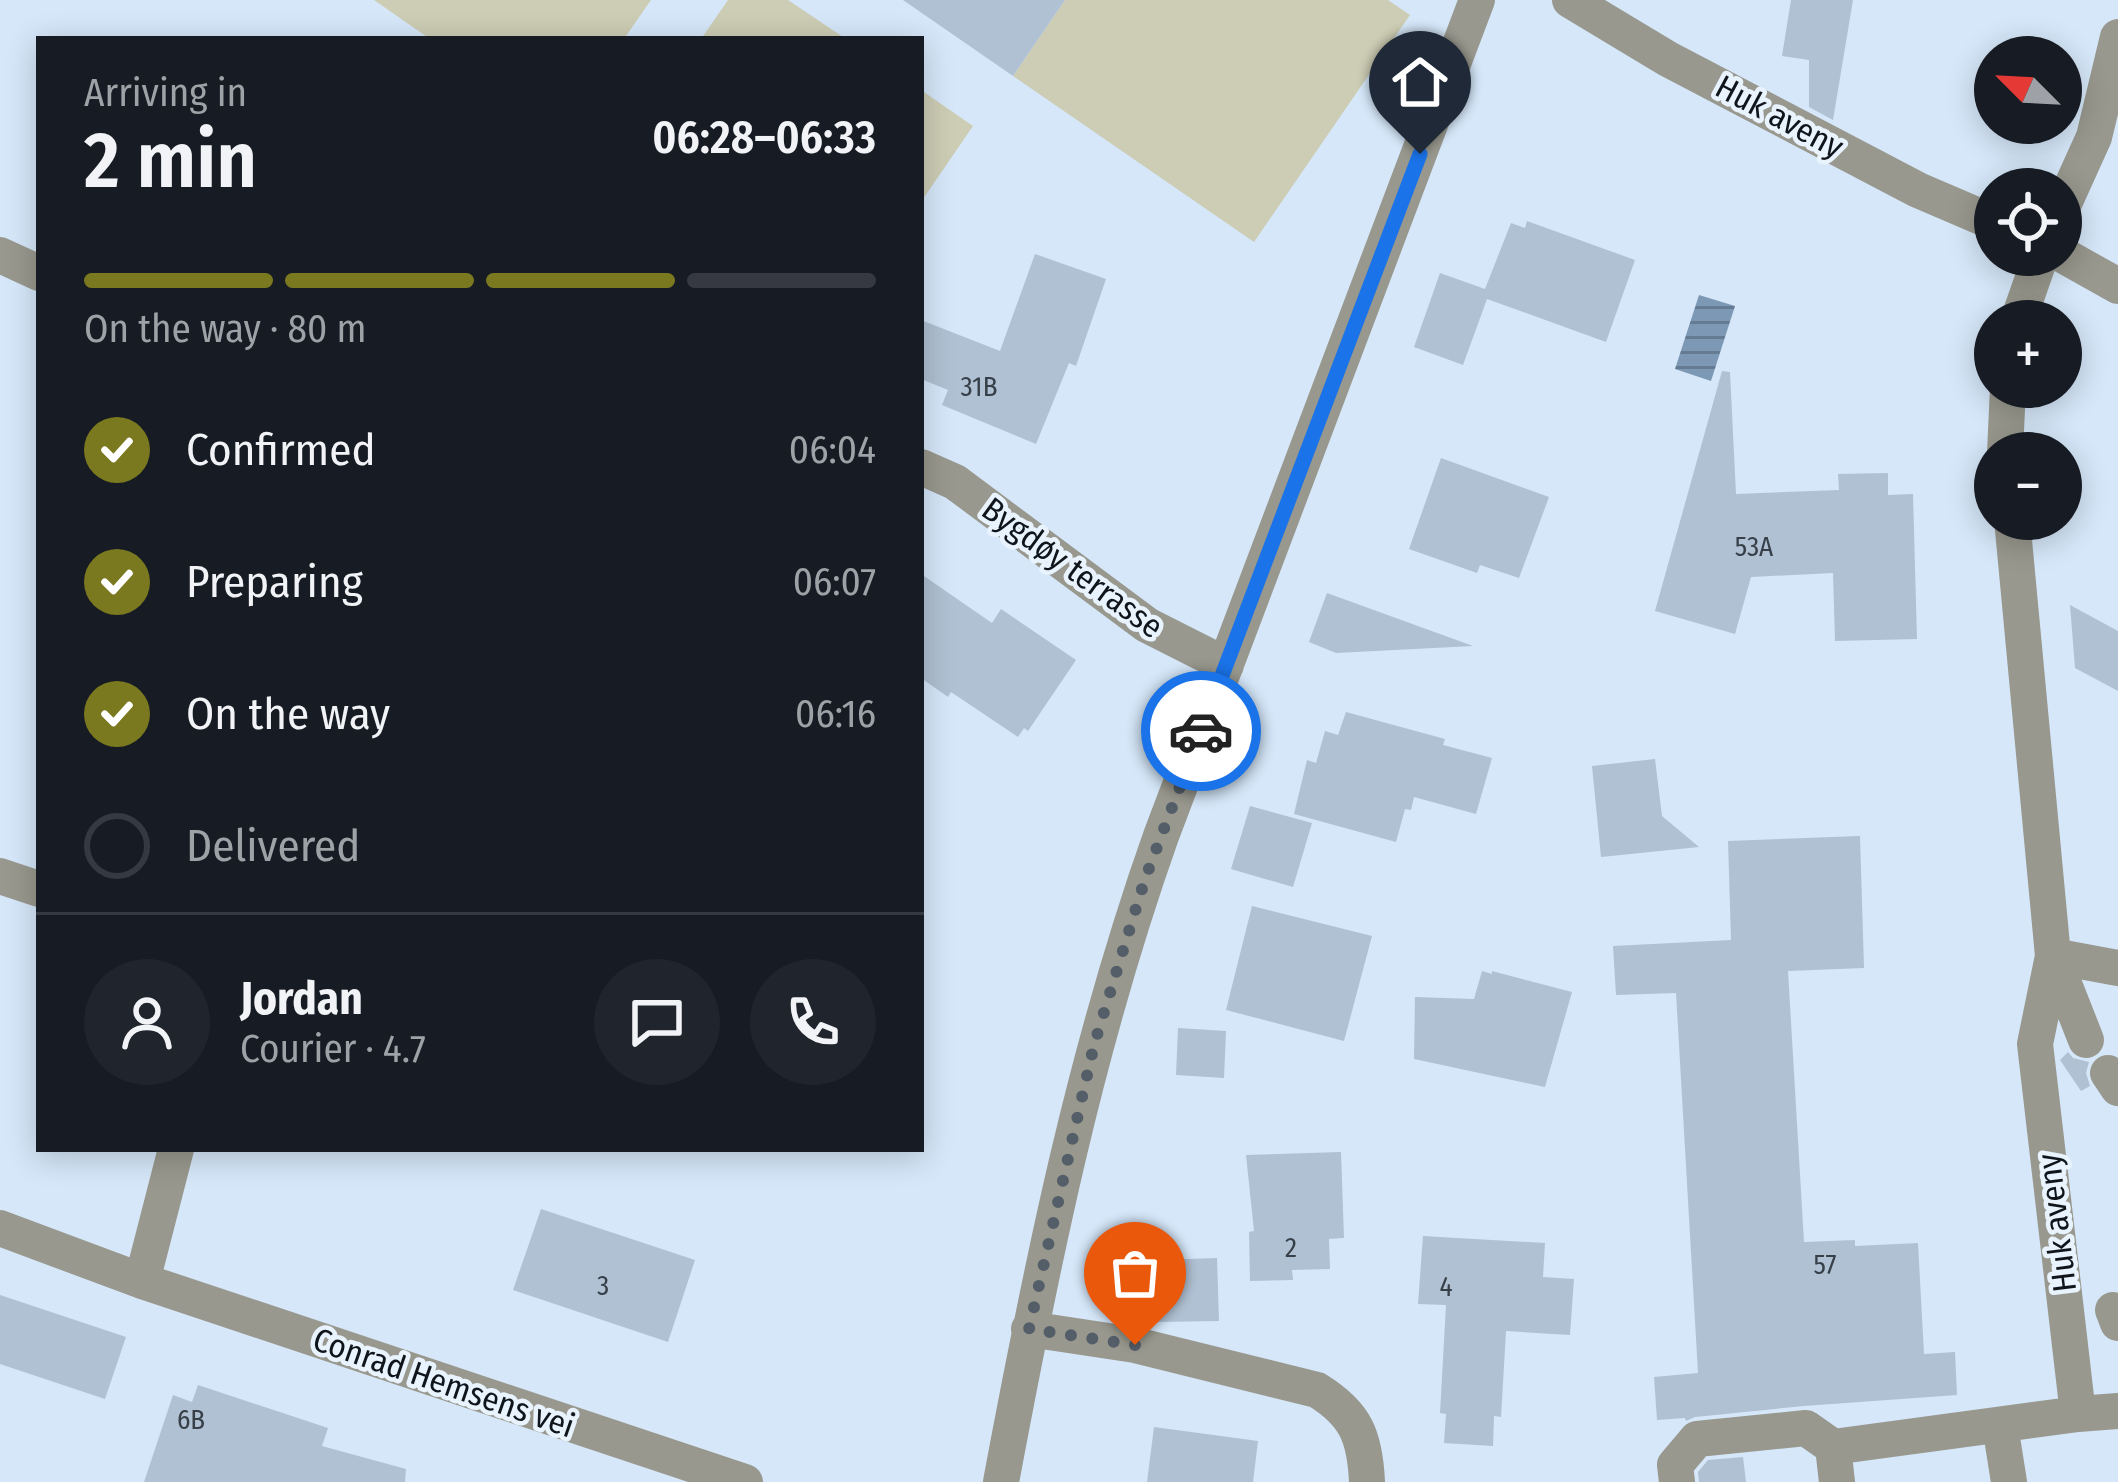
<!DOCTYPE html>
<html lang="en">
<head>
<meta charset="utf-8">
<style>
	body { margin:0; font-family:"Fira Sans Condensed",sans-serif; background:#20242c; color:#f1f3f6; height:100vh; display:flex; flex-direction:column; font-size:45px; white-space:nowrap }
	* { box-sizing:border-box; margin:0 }
	p { font-size:39px; color:#9ea1a6 }
	.icon { flex:none; width:66px; height:66px; fill:none; stroke:currentColor; stroke-width:2; stroke-linecap:round; stroke-linejoin:round }
	.map { position:relative; flex:1; overflow:hidden }
	.details { position:absolute; left:36px; top:36px; width:888px; height:1116px; display:flex; flex-direction:column; background:#171b24; border-radius:0px; box-shadow:0 6px 30px #0003 }
	.details>* { flex:none }
	.needle { width:78px; rotate:294deg }
	.buttons { position:absolute; left:1974px; top:36px; display:grid; gap:24px }
	.buttons a { display:grid; place-items:center; width:108px; height:108px; border-radius:50%; background:#171b24; box-shadow:0 6px 30px #0003; font-size:60px }
	.pin { position:absolute; display:grid; place-items:center; width:102px; height:102px; color:#fff; margin:-123px -51px; border-radius:50% 50% 50% 0; rotate:-45deg; box-shadow:0 0 12px #0007 }
	.pin .icon { rotate:45deg }
	.courier { position:absolute; display:grid; place-items:center; width:120px; height:120px; margin:-60px; border:9px solid #1a73e8; border-radius:50%; background:#fff; color:#222; box-shadow:0 3px 15px #0007 }
	.summary em { font-style:normal; font-weight:600 }
	.summary div { display:flex; flex-direction:column-reverse }
	.summary { display:flex; align-items:center; justify-content:space-between; height:204px; padding:0 48px }
	h1 { font-size:78px; font-weight:600; line-height:90px }
	.bar { display:grid; grid-template-columns:repeat(4,1fr); gap:18px 12px; align-content:center; height:144px; padding:0 48px }
	.bar i { height:15px; border-radius:9px; background:#363941 }
	.bar .current { background:#7b791f }
	.bar p { grid-column:span 4 }
	.line { display:flex; align-items:center; gap:30px; padding:0 48px; border-top:3px solid #363941 }
	.line div { flex:1 }
	.round { display:grid; place-items:center; flex:none; width:126px; height:126px; border-radius:63px; background:#20242c }
	ol { padding:0 48px; list-style:none }
	li { display:flex; align-items:center; gap:36px; height:132px }
	li p { margin-inline-start:auto }
	li .icon { padding:12px; border-radius:50%; background:#7b791f; color:#fff; stroke-width:4 }
	li:last-child { color:#9ea1a6 }
	li i { width:66px; height:66px; border:6px solid #363941; border-radius:50% }
	.map>svg:first-child { display:block }
	.grass { fill:#cdcdb5 }
	.water { fill:url(#water-rules) }
	.building { fill:#b0c1d3 }
	.lines { fill:none; stroke-linecap:round; stroke-linejoin:round }
	.minor { stroke:#98988e; stroke-width:36 }
	.done { stroke:#545e69; stroke-width:12; stroke-dasharray:0 21.6 }
	.route { stroke:#1a73e8; stroke-width:15 }
	.labels { text-anchor:middle; stroke-width:9; stroke-linejoin:round; paint-order:stroke }
	.number-label { font-size:27px; fill:#374049 }
	.street-label { font-size:33px; fill:#0f151b; stroke:#e8f3fe }
</style>
</head>
<body>
<div class="map">
<svg width="2118" height="1482" viewBox="0 0 2118 1482">
	<defs>
		<pattern id="water-rules" width="6" height="5" patternUnits="userSpaceOnUse" patternTransform="scale(3)"><rect width="6" height="5" fill="#7d98b4"/><path d="M0 2.5h6" fill="none" stroke="#657b92"/></pattern>
	</defs>
	<rect width="100%" height="100%" fill="#d5e7f9"/>
	<path class="grass" d="M374 0H651L624 39H430Z
		M728 0H788L846 39H701Z
		M1065 0H1388L1410 15 1254 242 1013 76Z
		M921 90 973 126 921 202Z"/>
	<path class="water" d="M1699 295 1735 306 1711 381 1675 369Z"/>
	<path class="building" d="M903 0H1065L1013 76Z
		M1791 0H1853L1833 120 1809 107V60L1782 56Z
		M1527 221 1635 260 1606 342 1487 299 1463 365 1414 347 1440 273 1485 289 1511 223 1525 228Z
		M1035 254 1106 279 1076 366 1069 363 1036 444 942 405 948 390 921 379V320L1000 351Z
		M1722 371 1730 372 1736 494 1839 490 1838 474 1888 473V495L1913 494 1917 639 1835 641 1833 573 1751 577 1735 634 1655 611Z
		M1441 458 1549 497 1519 578 1480 565 1477 573 1409 549Z
		M921 574 992 623 1001 609 1076 660 1028 731 1024 728 1018 737 951 692 948 697 921 678Z
		M1327 593 1473 646 1336 653 1309 642Z
		M2070 605 2118 631V691L2075 668Z
		M1346 712 1445 739 1443 745 1492 758 1476 814 1414 797 1411 810 1405 809 1396 842 1294 814 1307 760 1316 763 1325 731 1338 735Z
		M1655 759 1662 816 1699 847 1601 857 1592 766Z
		M1250 806 1312 823 1293 887 1231 869Z
		M1860 836 1864 968 1788 971 1804 1242 1855 1240V1246L1918 1243 1924 1354 1955 1352 1957 1395 1804 1406 1695 1417 1686 1421 1685 1418 1657 1420 1654 1377 1698 1373 1676 993 1616 995 1613 946 1731 940 1728 841Z
		M1252 906 1372 936 1344 1041 1226 1010Z
		M1482 971 1492 974V971L1572 992 1545 1087 1414 1059 1415 997 1474 999Z
		M1178 1028 1226 1031 1224 1078 1176 1075Z
		M2068 1052 2073 1058 2089 1062 2086 1073 2090 1086 2081 1091 2060 1060Z
		M1341 1152 1344 1238 1329 1239 1330 1269 1292 1270 1293 1280 1250 1281 1249 1232 1254 1231 1246 1155Z
		M541 1209 695 1260 668 1342 513 1290Z
		M1423 1236 1545 1243 1543 1277 1574 1279 1570 1335 1506 1331 1501 1417 1494 1416 1493 1446 1444 1443 1446 1414 1440 1413 1446 1305 1418 1304Z
		M1217 1258 1219 1321 1157 1322 1156 1260Z
		M0 1295 126 1337 105 1399 0 1364Z
		M198 1385 328 1428 322 1446 406 1469 405 1482H144L173 1395 192 1402Z
		M1154 1427 1258 1441 1253 1482H1147Z
		M1743 1457 1746 1482H1699L1698 1472 1708 1460Z"/>
	<g class="lines">
		<path class="minor" d="M1570 0 1668 59 1918 190 1995 223
			M2061 210 2094 137 2118 37
			M2061 254 2118 286
			M0 255 39 273
			M2018 321 2041 255
			M2005 453 2008 387
			M921 467 955 482 1147 625 1226 665
			M2012 519 2053 956 2086 1040
			M0 876 39 889
			M2053 956 2118 968
			M2108 1073 2118 1088
			M0 1228 142 1281 745 1482
			M142 1281 176 1149
			M2113 1310 2118 1323
			M1029 1329 1135 1345 1317 1390C1356 1414 1365 1437 1367 1482
			M2078 1414 2118 1411
			M2000 1425 2009 1482
			M1001 1482C1042 1263 1086 1047 1161 836L1477 0
			M1677 1482 1675 1465 1697 1439 1806 1428 1833 1447
			M1837 1482 1833 1447 2078 1414 2035 1044 2053 956"/>
	</g>
	<g class="lines">
		<path class="done" d="M1135 1345 1029 1329 1094 1045 1145 879 1201 731"/>
		<path class="route" d="M1201 731 1420 154"/>
	</g>
	<g class="labels">
		<g class="number-label">
			<text x="979" y="396">31B</text>
			<text x="1754" y="556">53A</text>
			<text x="1291" y="1257">2</text>
			<text x="1825" y="1274">57</text>
			<text x="603" y="1295">3</text>
			<text x="1446" y="1296">4</text>
			<text x="191" y="1429">6B</text>
		</g>
		<g class="street-label">
			<text transform="translate(1780 116) rotate(28)" y="12">Huk aveny</text>
			<text transform="translate(1073 567) rotate(36)" y="12">Bygdøy terrasse</text>
			<text transform="translate(2056 1223) rotate(-97)" y="12">Huk aveny</text>
			<text transform="translate(444 1382) rotate(19)" y="12">Conrad Hemsens vei</text>
		</g>
	</g>
</svg>
<div class="buttons">
<a><svg class="needle" viewBox="-14 -14 28 28"><path d="M0-13l5 13h-10z" fill="#e53935"/><path d="M0 13l5-13h-10z" fill="#9ea1a6"/></svg></a>
<a><svg class="icon" aria-label="locate" viewBox="0 0 24 24"><circle cx="12" cy="12" r="6"/><path d="M12 2v4M12 18v4M2 12h4M18 12h4"/></svg></a>
<a>+</a>
<a>−</a>
</div>
<div class="pin" style="left:1135px;top:1345px;background:#ea580c"><svg class="icon" aria-label="bag" viewBox="0 0 24 24"><path d="M5 8h14l-1 12H6zM9 8a3 3 0 0 1 6 0"/></svg></div>
<div class="pin" style="left:1420px;top:154px;background:#1f2937"><svg class="icon" aria-label="home" viewBox="0 0 24 24"><path d="M3 11l9-7 9 7M6 9v11h12V9"/></svg></div>
<div class="courier" style="left:1201px;top:731px"><svg class="icon" aria-label="car" viewBox="0 0 24 24"><path d="M5 17H2v-5l4-1 3-4h7l3 4 3 1v5h-3M9 17h6M6 11h13"/><circle cx="7" cy="17" r="2"/><circle cx="17" cy="17" r="2"/></svg></div>
<section class="details">
<div class="summary"><div><h1>2 min</h1><p>Arriving in</p></div><em>06:28–06:33</em></div>
<div class="bar"><i class="current"></i><i class="current"></i><i class="current"></i><i></i><p>On the way · 80 m</p></div>
<ol>
<li><svg class="icon" aria-label="check" viewBox="0 0 24 24"><path d="M5 12l5 5 9-10"/></svg>Confirmed<p>06:04</p></li>
<li><svg class="icon" aria-label="check" viewBox="0 0 24 24"><path d="M5 12l5 5 9-10"/></svg>Preparing<p>06:07</p></li>
<li><svg class="icon" aria-label="check" viewBox="0 0 24 24"><path d="M5 12l5 5 9-10"/></svg>On the way<p>06:16</p></li>
<li><i></i>Delivered</li>
</ol>
<div class="line" style="height:216px"><a class="round"><svg class="icon" aria-label="person" viewBox="0 0 24 24"><circle cx="12" cy="8" r="4"/><path d="M4 21q1-7 8-7t8 7"/></svg></a><div><b>Jordan</b><p>Courier · 4.7</p></div><a class="round"><svg class="icon" aria-label="chat" viewBox="0 0 24 24"><path d="M4 5h16v11H9l-5 4z"/></svg></a><a class="round"><svg class="icon" aria-label="phone" viewBox="0 0 24 24"><path d="M5 4h4l2 5-3 2q2 4 5 5l2-3 5 2v4C11 20 4 13 5 4z"/></svg></a></div>
</section>
</div>
</body>
</html>
